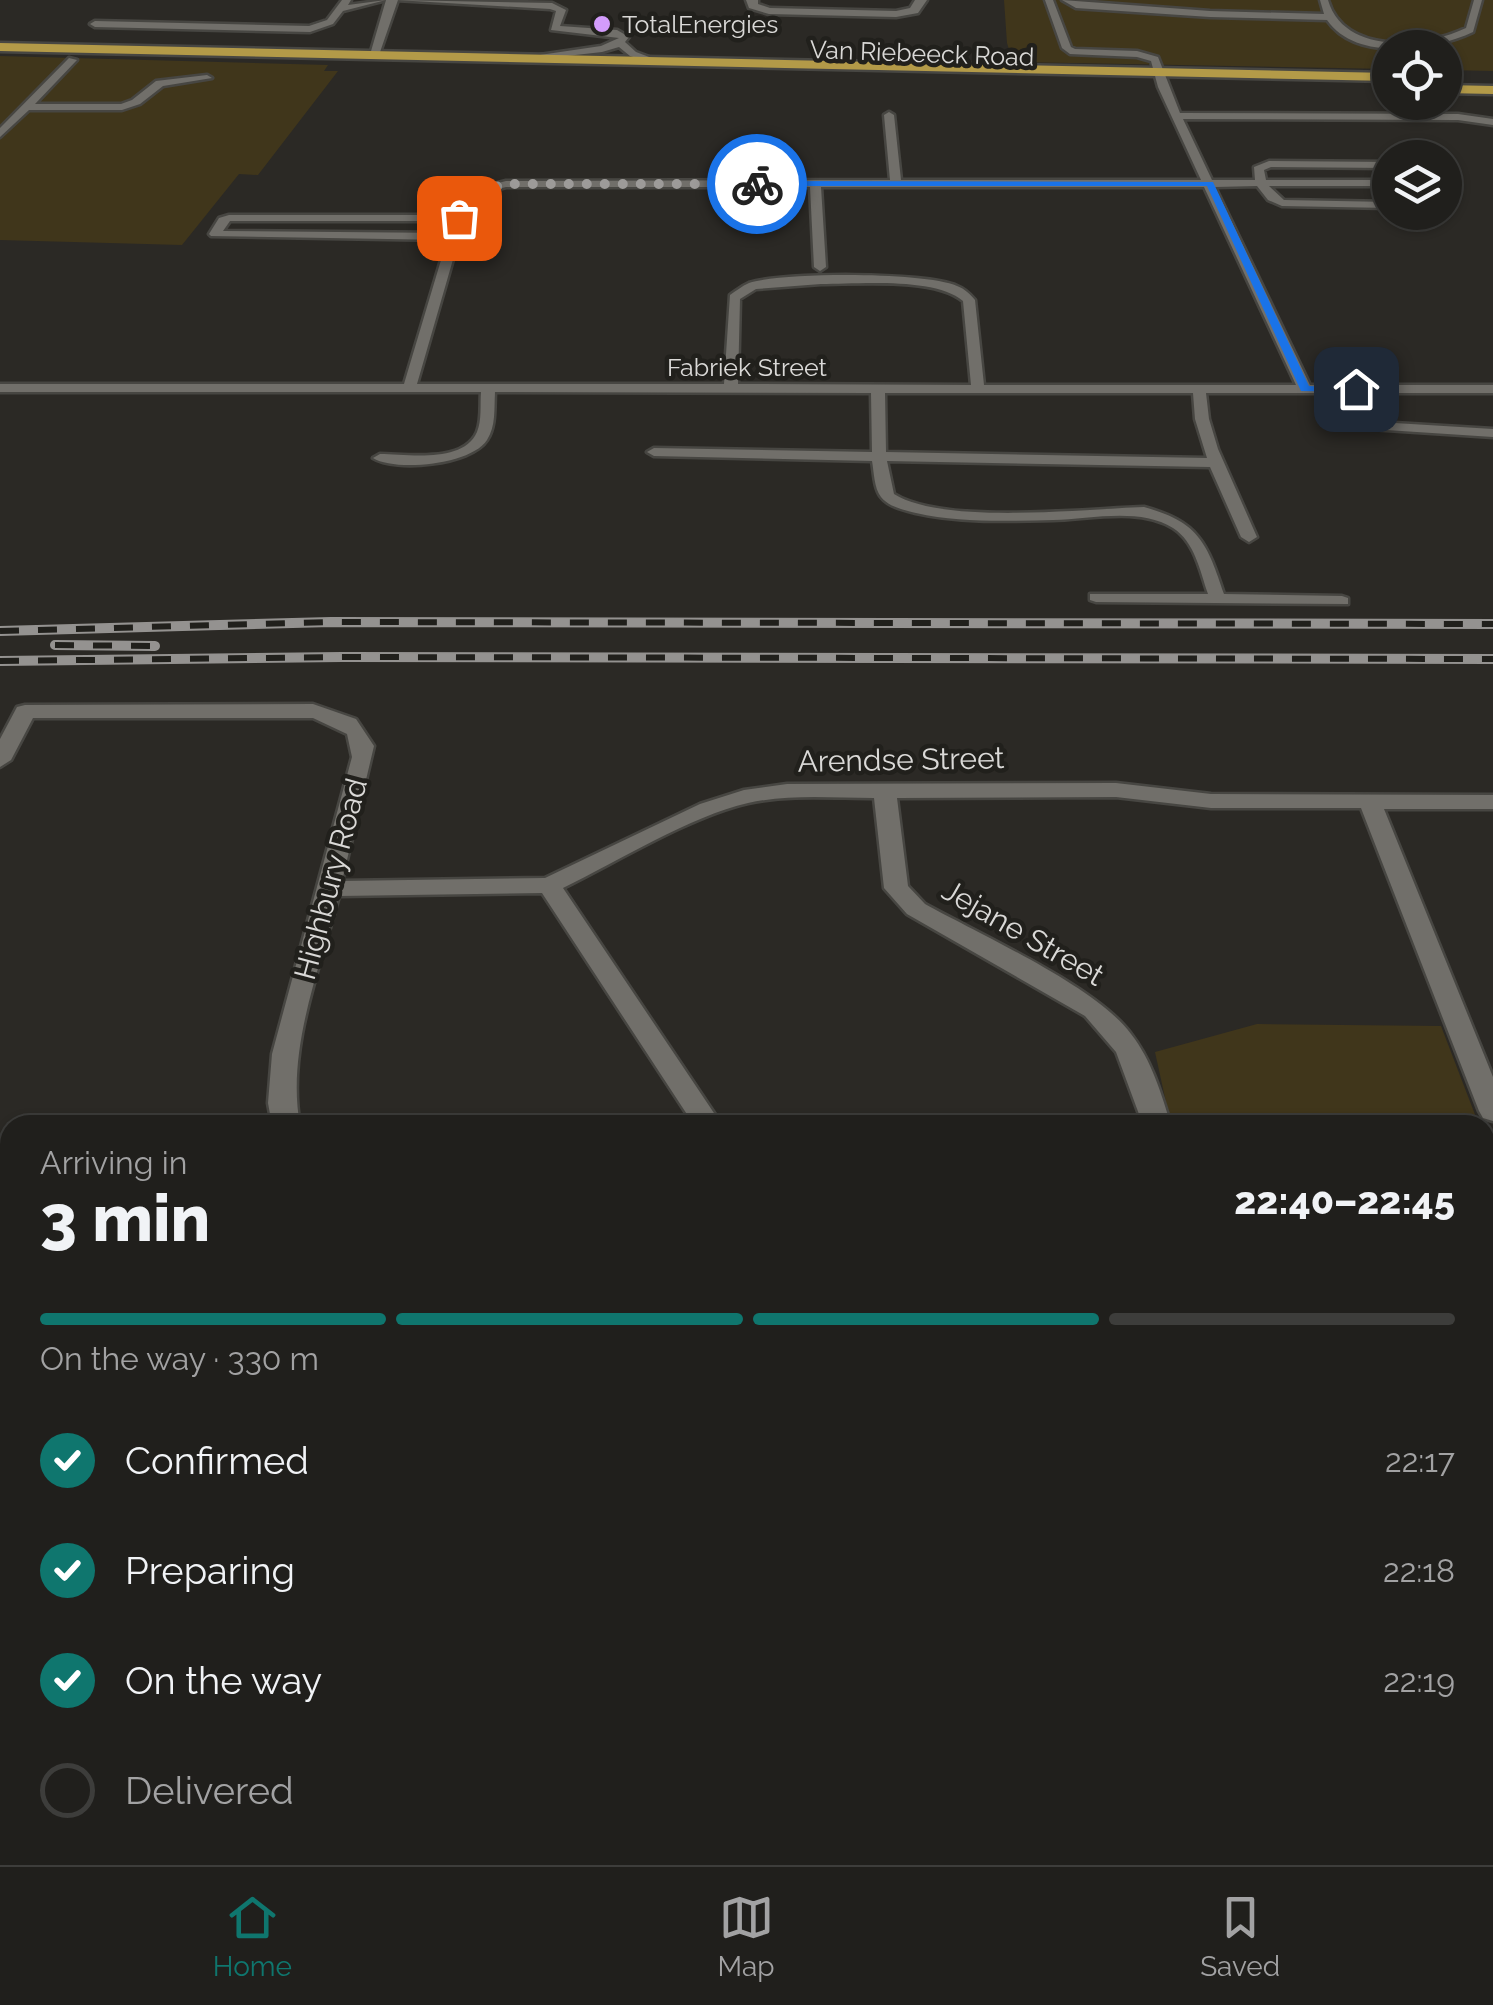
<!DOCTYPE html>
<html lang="en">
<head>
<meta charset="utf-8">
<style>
	body { margin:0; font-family:Raleway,sans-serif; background:#282725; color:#f1f3f6; height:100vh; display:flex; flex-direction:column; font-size:38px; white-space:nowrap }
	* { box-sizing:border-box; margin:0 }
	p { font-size:32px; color:#a2a2a3 }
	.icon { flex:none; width:55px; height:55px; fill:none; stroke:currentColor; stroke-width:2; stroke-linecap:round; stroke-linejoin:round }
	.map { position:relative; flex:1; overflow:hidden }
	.panel { position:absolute; left:0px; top:1115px; width:1495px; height:750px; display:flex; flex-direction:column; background:#201f1c; border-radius:30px 30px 0 0; box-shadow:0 2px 8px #0004,0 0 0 2px #3d3d3b }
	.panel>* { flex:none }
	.controls { position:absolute; left:1372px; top:30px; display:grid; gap:20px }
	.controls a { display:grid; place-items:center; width:90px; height:90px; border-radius:50%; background:#201f1c; box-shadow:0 2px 8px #0004,0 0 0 2px #3d3d3b; font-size:50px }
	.pin { position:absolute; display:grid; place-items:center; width:85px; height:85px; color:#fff; margin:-42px; border-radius:20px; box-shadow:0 5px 15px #0006 }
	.courier { position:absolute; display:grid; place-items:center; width:100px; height:100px; margin:-50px; border:8px solid #1a73e8; border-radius:50%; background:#fff; color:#222; box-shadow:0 2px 12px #0007 }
	.head em { font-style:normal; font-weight:800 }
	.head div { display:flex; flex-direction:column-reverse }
	.head { display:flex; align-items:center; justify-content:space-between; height:170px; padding:0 40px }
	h1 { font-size:65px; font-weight:800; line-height:75px }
	.bar { display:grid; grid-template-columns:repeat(4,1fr); gap:15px 10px; align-content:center; height:120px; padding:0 40px }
	.bar i { height:12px; border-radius:8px; background:#3d3d3b }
	.bar .on { background:#0f766e }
	.bar p { grid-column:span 4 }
	ol { padding:0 40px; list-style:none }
	li { display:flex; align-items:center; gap:30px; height:110px }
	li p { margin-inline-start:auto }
	li .icon { padding:10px; border-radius:50%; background:#0f766e; color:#fff; stroke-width:4 }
	li:last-child { color:#a2a2a3 }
	li i { width:55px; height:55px; border:5px solid #3d3d3b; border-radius:50% }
	.tab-bar { display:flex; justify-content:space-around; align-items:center; height:140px; border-top:2px solid #3d3d3b; background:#201f1c; font-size:28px; color:#a2a2a3 }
	.tab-bar a { display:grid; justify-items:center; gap:5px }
	.tab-bar .on { color:#0f766e }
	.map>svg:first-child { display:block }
	.green { fill:#40361b }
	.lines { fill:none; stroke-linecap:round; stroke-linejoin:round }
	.lane-casing { stroke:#474642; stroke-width:5 }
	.street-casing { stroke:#474642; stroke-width:5 }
	.primary-casing { stroke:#474642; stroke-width:5 }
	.lane { fill:#716f6a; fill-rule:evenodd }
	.street { fill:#716f6a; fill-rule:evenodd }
	.primary { fill:#b39a48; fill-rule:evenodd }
	.rail-casing { stroke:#949290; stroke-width:10 }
	.rail { stroke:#21201c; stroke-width:6; stroke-dasharray:19; stroke-linecap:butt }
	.route { fill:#1a73e8 }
	.done { stroke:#9d9b99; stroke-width:10; stroke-dasharray:0 18 }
	.poi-dot { fill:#d39cfc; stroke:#21201c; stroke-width:4 }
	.labels { text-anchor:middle; stroke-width:9; stroke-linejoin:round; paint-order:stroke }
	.far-poi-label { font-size:25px; fill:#dad9d7; stroke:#21201c; text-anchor:start }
	.far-street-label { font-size:25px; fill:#dad9d7; stroke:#21201c }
	.street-label { font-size:30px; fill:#dad9d7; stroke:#21201c }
</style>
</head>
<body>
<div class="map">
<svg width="1493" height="1865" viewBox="0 0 1493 1865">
	<rect width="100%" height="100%" fill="#2b2925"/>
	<path class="green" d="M1004 0H1493V71L1445 70V48H1390V69L1013 62 1007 43Z
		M0 56 328 65 324 71H338L258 175 239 174 182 245 0 240Z
		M1257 1024 1441 1026 1479 1125H1171L1155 1052Z
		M1485 1140 1493 1160V1865H1100L1091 1855H1485Z"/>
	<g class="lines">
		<g class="lane-casing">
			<path id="lane" d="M342 0H351L348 5 386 0 343 11 333 24 310 32 95 27 90 24 95 21 309 26 327 20Z
				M396 0 552 3 566 10 560 26 617 30 629 37 625 42 636 52 657 60 652 63 630 56 619 47 602 52 540 59V55L601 46 619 38 551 30 556 11 550 9Z
				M1045 0H1053L1071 47 1075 49 1137 51 1158 57 1180 113 1458 114 1493 119V125L1458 120 1183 119 1212 180H1255L1254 167 1269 161 1390 162V168L1271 167 1264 170 1266 180H1390V186H1269L1284 200 1390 202V208L1282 206 1268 200 1257 186 1215 187 1310 385H1493V393H1333L1349 411 1378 422 1493 429V437L1371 429 1339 417 1318 393H1206L1209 419 1218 449 1257 537 1249 542 1241 537 1210 467 887 461 894 494C944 525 1082 509 1144 507 1199 522 1207 543 1224 594L1342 596 1348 598V604L1096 602 1090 600V594H1208C1200 571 1195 542 1173 528 1140 507 1090 519 1053 520 1008 521 960 523 916 513 904 510 889 507 881 497 874 488 874 472 872 461L654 456 647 452 654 448 872 452 871 393 495 392C494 409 496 426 487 440 471 465 395 472 373 458L380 454C407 454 463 464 477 432 482 420 480 405 481 392H0V384H404L447 240 211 236 209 234 219 218 229 215H455L472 190 506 181 890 180 884 115 889 112 894 115 901 180H1201L1158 87 1151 61 1137 57 1070 54 1062 48ZM506 187H810L814 267 820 271 826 267 821 187H1204L1296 385H984L975 300C970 294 965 289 957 286 925 272 784 272 749 283 742 286 736 291 730 295L724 384H417L465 218 480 194ZM230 221H452L449 233 223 231ZM821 284C858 284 935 277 963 301L971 385 738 384 740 299 756 289ZM885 393H1193L1195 419 1207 458 886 452Z
				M1062 0 1210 11 1324 14 1320 0H1328C1344 55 1424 48 1466 28L1474 0H1482L1473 32C1433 51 1356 62 1327 20L1210 17 1076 8Z
				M69 58 77 60 35 104H121L132 100 156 81 207 75 212 78 163 86 140 104 122 110H29L0 137V128Z
				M1445 192 1451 195V200L1445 203Z"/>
		</g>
		<g class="street-casing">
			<path id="street" d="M386 0H398L379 55 369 58Z
				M746 0H758V4L770 8 896 11 910 8 915 0H927L918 13 896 17 769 14 749 8Z
				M313 704 356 719 374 746 342 881 545 878 700 804 744 790 787 784 1116 783 1211 794 1493 795V809H1384L1493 1077V1121L1483 1118 1479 1111 1361 808H1211L1116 797 897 798 908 886 925 904C979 934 1097 987 1131 1034 1152 1061 1161 1093 1171 1125H1143L1116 1052 1085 1016 907 914 884 888 874 798C832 798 789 794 748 803 691 816 618 861 563 888L722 1125H694L542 893 339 896C320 968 286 1050 300 1125H272L268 1103 272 1054 352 757 347 734 313 718H33L11 760 0 767V739L17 707 25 705Z
				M10 1404V1430L0 1433V1407Z
				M416 1855H454L452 1865H414Z
				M1032 1855H1070L1072 1865H1034Z"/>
		</g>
		<g class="primary-casing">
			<path id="primary" d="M0 43 1390 73V81L0 51Z
				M1445 85 1493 86V94L1445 93Z"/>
		</g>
		<use href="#lane" class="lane"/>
		<use href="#street" class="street"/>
		<use href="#primary" class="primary"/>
		<g class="rail-casing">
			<path id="rail" d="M0 631 331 622 1493 624
				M55 645 155 646
				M0 661 342 657 1493 659"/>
		</g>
		<use href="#rail" class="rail"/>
	</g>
	<path class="route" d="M757 181 1213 182 1309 386 1362 389 1356 392 1301 391 1207 186H754Z"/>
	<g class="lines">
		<path class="done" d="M459 218 471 194 506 184H757"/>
	</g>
	<circle class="poi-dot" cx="602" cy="24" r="10"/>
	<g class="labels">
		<g class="far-poi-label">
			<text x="622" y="33">TotalEnergies</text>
		</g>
		<g class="far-street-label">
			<text transform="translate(922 53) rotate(2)" y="9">Van Riebeeck Road</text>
			<text x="747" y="376">Fabriek Street</text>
		</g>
		<g class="street-label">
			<text transform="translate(901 760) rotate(-1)" y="10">Arendse Street</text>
			<text transform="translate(331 879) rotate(-75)" y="10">Highbury Road</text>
			<text transform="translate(1023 933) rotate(30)" y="10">Jejane Street</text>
		</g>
	</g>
</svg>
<div class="controls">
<a><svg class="icon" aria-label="locate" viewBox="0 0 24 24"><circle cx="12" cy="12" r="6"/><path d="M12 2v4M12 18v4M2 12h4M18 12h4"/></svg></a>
<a><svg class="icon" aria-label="layers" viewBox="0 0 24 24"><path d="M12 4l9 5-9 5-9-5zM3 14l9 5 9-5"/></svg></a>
</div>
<div class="pin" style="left:459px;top:218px;background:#ea580c"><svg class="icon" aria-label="bag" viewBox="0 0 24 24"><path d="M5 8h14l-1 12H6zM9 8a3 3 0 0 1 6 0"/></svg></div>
<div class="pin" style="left:1356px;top:389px;background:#1f2937"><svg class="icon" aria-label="home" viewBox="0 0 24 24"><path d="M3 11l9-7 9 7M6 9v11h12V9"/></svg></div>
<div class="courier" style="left:757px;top:184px"><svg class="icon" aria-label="bike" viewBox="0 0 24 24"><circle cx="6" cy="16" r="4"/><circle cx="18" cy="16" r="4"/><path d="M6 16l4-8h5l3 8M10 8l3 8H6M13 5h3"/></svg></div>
<section class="panel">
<div class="head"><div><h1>3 min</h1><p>Arriving in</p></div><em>22:40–22:45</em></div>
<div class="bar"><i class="on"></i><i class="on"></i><i class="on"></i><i></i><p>On the way · 330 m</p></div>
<ol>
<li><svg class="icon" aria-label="check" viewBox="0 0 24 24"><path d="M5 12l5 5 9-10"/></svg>Confirmed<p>22:17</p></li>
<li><svg class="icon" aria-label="check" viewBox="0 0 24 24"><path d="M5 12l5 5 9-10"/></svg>Preparing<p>22:18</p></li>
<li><svg class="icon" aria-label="check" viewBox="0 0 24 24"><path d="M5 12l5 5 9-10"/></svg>On the way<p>22:19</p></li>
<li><i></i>Delivered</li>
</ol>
</section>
</div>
<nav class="tab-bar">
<a class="on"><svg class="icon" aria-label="home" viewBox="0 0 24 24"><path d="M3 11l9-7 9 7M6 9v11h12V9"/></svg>Home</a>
<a><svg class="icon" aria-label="map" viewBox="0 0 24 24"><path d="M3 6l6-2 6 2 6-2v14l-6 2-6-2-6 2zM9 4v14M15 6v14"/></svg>Map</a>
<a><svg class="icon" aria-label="saved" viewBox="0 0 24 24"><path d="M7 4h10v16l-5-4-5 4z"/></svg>Saved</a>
</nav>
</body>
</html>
